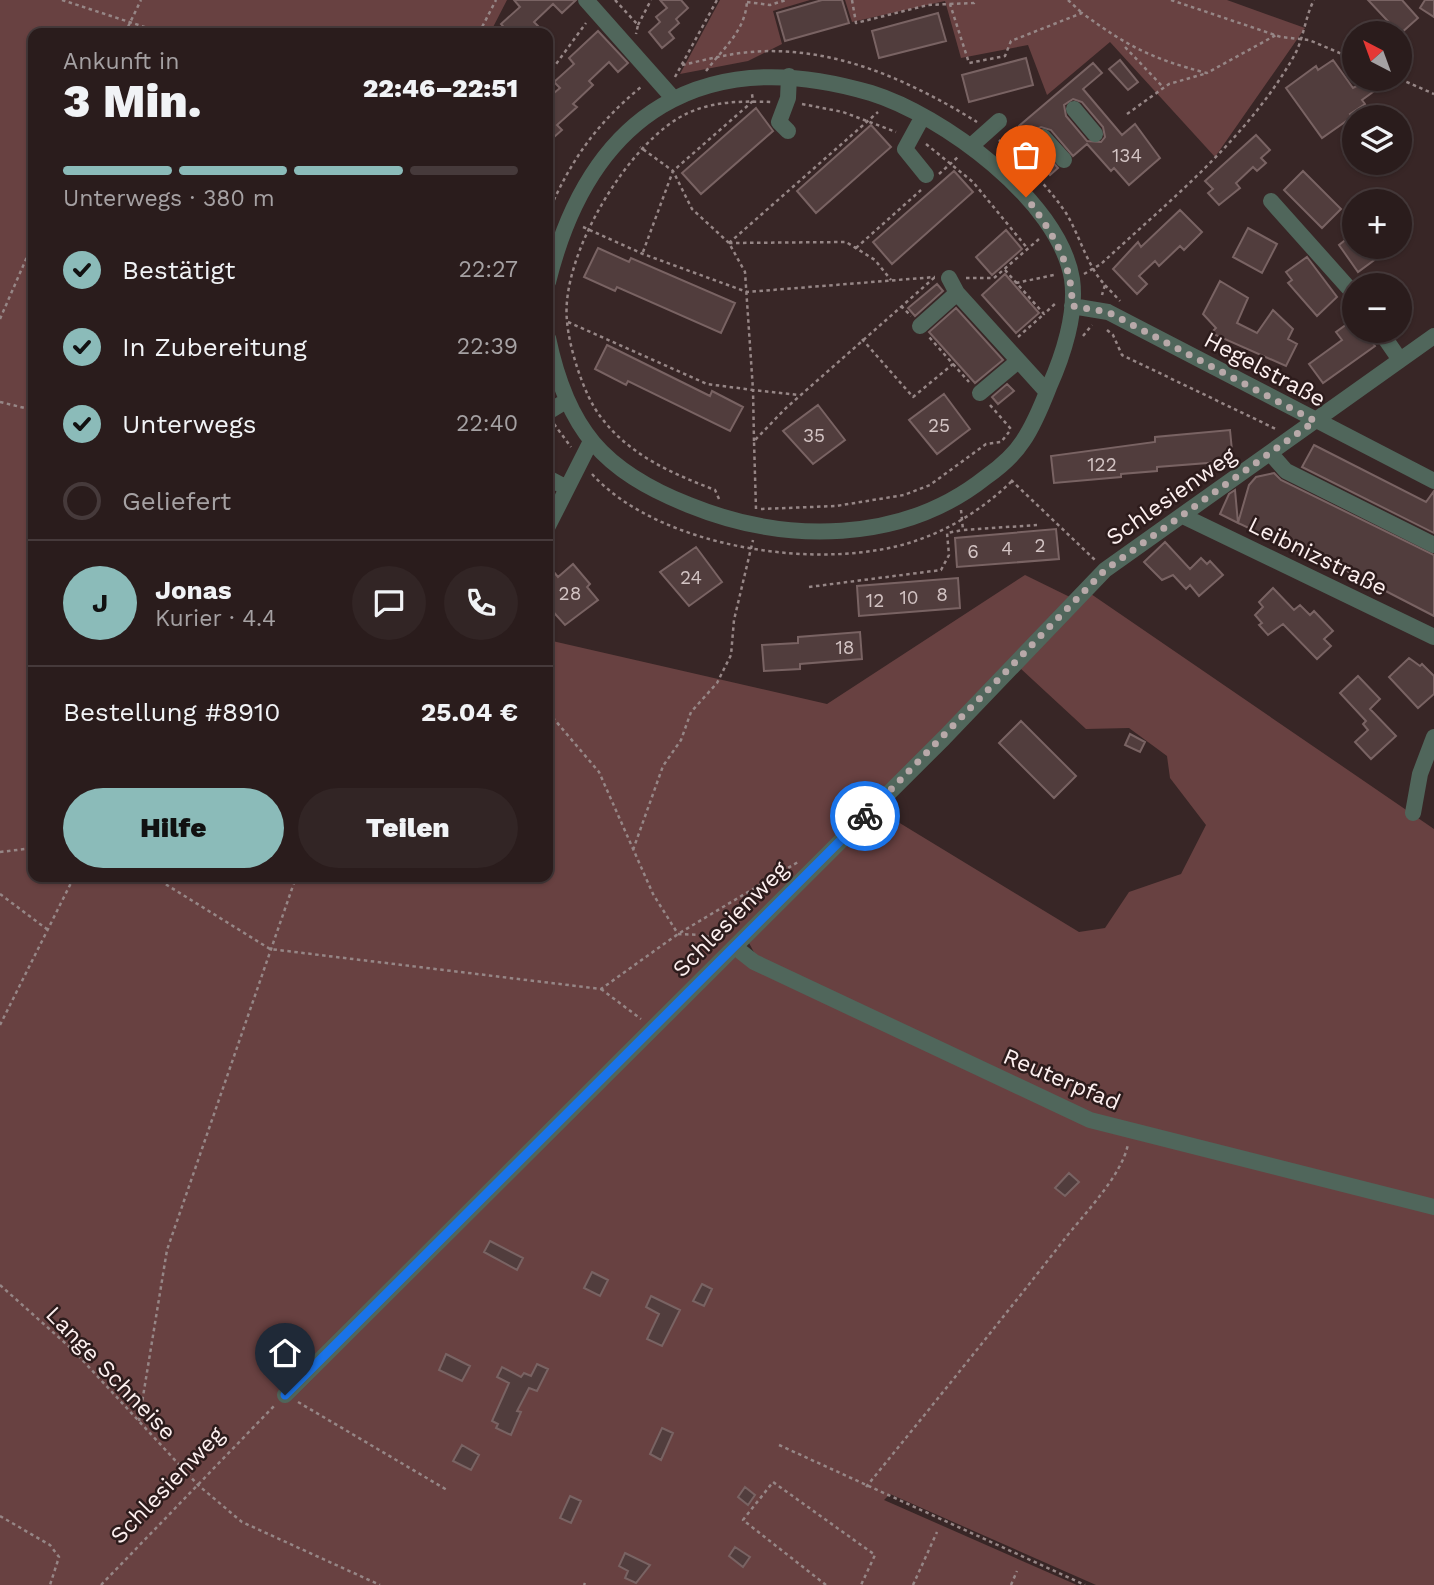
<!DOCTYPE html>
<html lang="de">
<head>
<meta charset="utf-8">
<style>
	body { margin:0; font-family:"Work Sans",sans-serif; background:#322525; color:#f1f3f6; height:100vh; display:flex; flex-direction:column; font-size:26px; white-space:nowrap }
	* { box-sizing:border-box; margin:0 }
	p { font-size:23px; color:#a5a1a3 }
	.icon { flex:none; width:38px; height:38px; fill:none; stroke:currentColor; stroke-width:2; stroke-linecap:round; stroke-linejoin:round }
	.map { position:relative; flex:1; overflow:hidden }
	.panel { position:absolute; left:28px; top:28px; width:525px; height:854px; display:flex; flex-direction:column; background:#2a1c1c; border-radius:14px; box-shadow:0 2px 5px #0004,0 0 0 2px #463a3b }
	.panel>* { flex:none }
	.needle { width:46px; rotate:319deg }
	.controls { position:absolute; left:1342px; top:21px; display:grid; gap:14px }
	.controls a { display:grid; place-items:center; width:70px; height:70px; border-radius:50%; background:#2a1c1c; box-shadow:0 2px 5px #0004,0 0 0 2px #463a3b; font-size:35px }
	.pin { position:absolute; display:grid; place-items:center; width:60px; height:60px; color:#fff; margin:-72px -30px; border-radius:50% 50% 50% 0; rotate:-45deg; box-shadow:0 0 7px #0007 }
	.pin .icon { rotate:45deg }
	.courier { position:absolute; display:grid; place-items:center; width:70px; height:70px; margin:-35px; border:5px solid #1a73e8; border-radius:50%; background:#fff; color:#222; box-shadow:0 2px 9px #0007 }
	.head em { font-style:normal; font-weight:800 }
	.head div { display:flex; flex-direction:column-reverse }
	.head { display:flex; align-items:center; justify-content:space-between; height:119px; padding:0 35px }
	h1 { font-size:46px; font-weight:800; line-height:52px }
	.bar { display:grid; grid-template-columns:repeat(4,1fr); gap:10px 7px; align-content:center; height:84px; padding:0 35px }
	.bar i { height:9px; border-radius:5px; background:#463a3b }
	.bar .selected { background:#8bbbb9 }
	.bar p { grid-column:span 4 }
	.line { display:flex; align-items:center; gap:18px; padding:0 35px; border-top:2px solid #463a3b }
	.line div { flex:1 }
	.round { display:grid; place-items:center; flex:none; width:74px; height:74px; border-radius:37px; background:#322525 }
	ol { padding:0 35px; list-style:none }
	li { display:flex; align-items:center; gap:21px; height:77px }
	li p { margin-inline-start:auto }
	li .icon { padding:7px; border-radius:50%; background:#8bbbb9; color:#111; stroke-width:4 }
	li:last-child { color:#a5a1a3 }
	li i { width:38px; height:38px; border:4px solid #463a3b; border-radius:50% }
	.action { display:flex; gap:14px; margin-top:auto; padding:14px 35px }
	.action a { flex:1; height:80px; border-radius:42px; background:#8bbbb9; color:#111; font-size:28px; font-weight:800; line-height:80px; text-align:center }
	.action a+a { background:#322525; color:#f1f3f6 }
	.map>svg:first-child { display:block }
	.green { fill:#684141 }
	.building { fill:#513d3d; stroke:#796363; stroke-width:2; fill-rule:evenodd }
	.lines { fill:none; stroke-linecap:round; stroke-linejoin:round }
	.path { stroke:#968686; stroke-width:2.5; stroke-dasharray:3.5 3.5; stroke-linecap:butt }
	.minor { stroke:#50665b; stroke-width:16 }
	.done { stroke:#b8a9a9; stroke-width:7; stroke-dasharray:0 12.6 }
	.route { stroke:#1a73e8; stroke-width:9 }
	.labels { text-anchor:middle; stroke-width:5; stroke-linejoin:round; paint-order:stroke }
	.number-label { font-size:19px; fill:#d2c3c3 }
	.street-label { font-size:23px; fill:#fdf0f0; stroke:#2d1c1c }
</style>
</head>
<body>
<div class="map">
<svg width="1434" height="1585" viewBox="0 0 1434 1585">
	<rect width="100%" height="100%" fill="#382626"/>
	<path class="green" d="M0 0H507L490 33H33V877H548V640L827 704 1025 575 1076 600 733 956 1097 1129 1434 1213V1585H1096L890 1494 884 1500 1077 1585H0Z
		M720 0H810L773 11 782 44 748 61 680 74Z
		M845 0H1227L1305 28 1215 157 1110 42 1047 95 1028 45 961 58 945 1 852 22Z
		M1091 594 1434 829V1201L1093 1117 756 956 749 943 880 811 1079 932 1105 928 1129 892 1181 874 1206 825 1170 778 1167 756 1129 728 1086 729 1020 668Z"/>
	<path class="building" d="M514 0H576L562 13 553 4 534 22 545 33H509L501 24 520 7Z
		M660 0H681L688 8 676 19 679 23 669 32 674 38 662 48 649 32 660 22 656 17 667 8Z
		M822 0H842L849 23 785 41 777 13Z
		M1368 0H1402L1418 18 1400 34Z
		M1425 0H1434V17L1420 8Z
		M938 13 946 41 879 58 872 31Z
		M598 31 628 63 618 72 609 62 589 81 593 85 573 104 577 107 557 125 562 130 553 138 548 133V98L560 88 554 82 574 64 569 58Z
		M1026 58 1033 85 969 102 962 75Z
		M1120 60 1138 82 1128 90 1109 69Z
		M1333 60 1353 88 1370 79 1377 89 1362 100 1365 104 1350 114 1352 117 1322 138 1286 88 1316 66 1318 70Z
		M1093 63 1102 73 1083 89 1122 135 1135 124 1160 158 1129 185 1114 168 1111 171 1087 144 1073 156 1051 130 1041 127 1035 130 1033 139 1058 168 1050 175 1034 156 1039 152 1019 126ZM1073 99 1082 102 1103 127 1105 137 1101 142 1087 141 1066 116 1064 105Z
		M756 108 773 131 701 194 682 173Z
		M871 125 891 147 816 213 797 191Z
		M1256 135 1270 150 1261 158 1266 163 1257 171 1253 167 1236 183 1240 188 1219 205 1208 193 1213 189 1205 181Z
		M954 171 973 192 892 264 873 242Z
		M1303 171 1341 209 1322 228 1284 190Z
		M1180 210 1202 232 1184 250 1180 246 1159 266 1155 261 1139 276 1147 284 1137 294 1113 269 1138 242 1141 247Z
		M1248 228 1277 244 1262 273 1233 257Z
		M1006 230 1022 249 992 275 976 257Z
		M1354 233V247H1392L1358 272 1339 245Z
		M598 248 629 262 631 258 735 303 721 333 617 287 615 291 584 277Z
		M1307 257 1337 297 1317 316 1288 283 1292 280 1286 272Z
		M1005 274 1039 313 1016 333 982 295Z
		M1220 281 1248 298 1237 323 1257 333 1273 310 1293 329 1288 339 1297 344 1286 366 1211 333 1216 328 1203 314Z
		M937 284 943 291 915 316 908 308Z
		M956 308 1003 360 975 383 929 332Z
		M1354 319V331H1364L1375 346 1323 383 1309 364 1342 340 1336 332Z
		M607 345 710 396 712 391 743 407 730 431 628 381 626 385 595 369Z
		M1007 384 1014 391 998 404 992 397Z
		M944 394 970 429 937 454 909 420Z
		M818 405 845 440 813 464 783 431Z
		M1230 430 1233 461 1157 467V471L1121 474V477L1054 483 1051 456 1155 442V437Z
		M1314 445 1426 502 1434 491V533L1302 467Z
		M1274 473 1281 480 1434 555V616L1318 556 1317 560 1238 523 1249 485 1256 477Z
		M1235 490 1238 523 1220 514 1229 494Z
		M1056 529 1059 559 957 567 955 538Z
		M1165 542 1190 569 1201 558 1207 564 1210 561 1223 575 1199 596 1190 585 1186 589 1173 575 1162 580 1144 562Z
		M696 547 722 582 689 606 660 572Z
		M573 564 590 584 587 587 598 600 565 625 548 606V565L558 577Z
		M958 578 960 608 859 616 857 586Z
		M1273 588 1294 610 1300 605 1310 615 1314 611 1333 631 1324 639 1331 646 1317 659 1283 624 1268 635 1259 625 1262 623 1255 615 1263 607 1259 602Z
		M860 632 862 659 800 664V669L764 671 762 645 798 643V637Z
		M1409 658 1420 666 1422 664 1434 676V694L1418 708 1389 677Z
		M1358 676 1380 699 1370 709 1396 736 1371 759 1355 742 1368 730 1363 724 1366 721 1340 693Z
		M1021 721 1076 776 1054 798 999 743Z
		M1130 734 1145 742 1140 752 1125 745Z
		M1069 1173 1079 1182 1065 1196 1055 1188Z
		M490 1241 523 1258 517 1270 484 1252Z
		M592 1272 608 1280 600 1296 584 1288Z
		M702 1284 712 1289 704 1306 693 1301Z
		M651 1296 680 1310 662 1346 647 1339 659 1314 646 1307Z
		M446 1354 470 1366 462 1381 439 1370Z
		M537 1364 548 1369 537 1391 529 1388 517 1411 521 1412 511 1435 496 1428 498 1424 492 1421 509 1383 497 1377 502 1367 521 1377 524 1373 531 1376Z
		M662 1428 673 1433 661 1460 650 1454Z
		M462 1445 479 1455 471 1470 453 1461Z
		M745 1487 755 1495 748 1505 738 1497Z
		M570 1496 581 1501 571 1523 560 1518Z
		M735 1547 750 1557 743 1567 729 1556Z
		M625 1553 650 1565 636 1583 625 1578 628 1571 619 1566Z"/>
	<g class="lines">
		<path class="path" d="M62 0 163 33
			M615 0 638 25 636 34
			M852 0 856 23 928 5 950 4 969 63 1005 56 1011 41 1082 13C1127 46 1152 59 1207 73L1276 35
			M1068 0 1082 13
			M1171 0 1281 37 1309 40 1354 59
			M747 2 770 5 786 0
			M950 4 974 3 976 0
			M638 25 651 0
			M125 33 141 0
			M479 33 496 0
			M1125 47 1163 87
			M682 65C705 60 727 54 750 52 833 45 909 80 977 122
			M706 71C723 48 746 31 747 0
			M548 75 586 23
			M675 77 717 0
			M1400 79 1434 94
			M802 104 843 112 896 132
			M1127 114 1169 84 1204 74
			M999 140C1023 162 1047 185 1066 213 1080 236 1087 266 1105 285L1102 295
			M926 144 973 182 1028 249
			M939 174 958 157
			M548 213C571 160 596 124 641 87
			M583 227 643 254 747 292 935 277
			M729 243 878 112
			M729 243 846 242 875 260 891 280
			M856 248 921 190
			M643 252 673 171 753 101 752 94
			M1005 270 1044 314 1057 302
			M1084 274 1101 264C1170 200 1247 139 1294 56 1304 38 1305 17 1314 0
			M966 278H994L1039 239
			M1016 283 1054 275
			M1105 285 1120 301
			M901 306 911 316
			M0 319 33 243
			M568 322 707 384 753 390 745 272 729 243 692 209 673 171 640 147
			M1107 330 1113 335 1122 355 1278 430
			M1083 336 1092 325
			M1018 337 1044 314
			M862 339 913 397 953 364 929 337
			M953 364 969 382
			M0 402 33 410
			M990 405 1011 429
			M554 424 571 447
			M754 441 753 390 799 395
			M592 474C660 549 825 573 918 540 953 528 985 507 1012 481
			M1011 480 1095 560
			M719 499 715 490C671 473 629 455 600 416 584 395 569 348 567 321 560 256 629 140 688 113 714 101 743 101 771 102
			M756 509 754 441 786 408 935 277
			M761 509 836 506 904 495 930 485 986 444 1001 442 1009 432
			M961 510 963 530 1037 525
			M809 587 941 570 949 555 947 533 963 530
			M548 712 599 772 653 894 678 934
			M633 850 663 766 681 740 691 712 717 683 731 655 734 620 753 540
			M0 852 33 848
			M154 877 270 949 601 989 678 934 798 862
			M0 894 48 930
			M678 934 704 935 719 941
			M601 989 641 1019
			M0 1025 74 877
			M0 1285 74 1351 198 1485 242 1522 380 1585
			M298 1402 447 1490
			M139 1421 167 1250 296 877
			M779 1445 1085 1585
			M866 1487C932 1406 998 1324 1063 1241 1083 1215 1122 1176 1128 1144
			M0 1516 50 1545 59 1557 50 1585
			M101 1585 274 1406
			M584 1585 585 1583
			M826 1585 743 1520 773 1482 875 1555 861 1585
			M913 1585 937 1532
			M1011 1585 1017 1571"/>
		<path class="minor" d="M586 0 673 98
			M1074 109 1095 134
			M923 116 905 149 926 175
			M788 131 779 122 788 98 789 76
			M1043 137 1064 160
			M971 146 999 121
			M1271 201 1354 294
			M949 278 957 293 1047 392
			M548 282C590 114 702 43 871 93 942 115 1059 200 1072 279 1077 313 1063 356 1049 387 1042 405 1034 425 1023 441 1014 455 1000 467 986 477 902 544 785 544 689 505 603 471 567 429 548 338
			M1072 306 1108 312 1434 481
			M920 326 957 293
			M1380 331 1400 360
			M980 393 1018 361
			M548 412 566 401
			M1271 454 1286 471 1434 545
			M548 478 567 488
			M1183 516 1434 637
			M548 526 591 441
			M1413 813 1420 774 1434 737
			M735 947 754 962 1090 1120 1434 1207
			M285 1395 944 738 1105 570 1434 336"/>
	</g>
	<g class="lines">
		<path class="done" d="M865 816 1105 570 1315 421 1108 312 1072 306C1073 263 1051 231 1026 197"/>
		<path class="route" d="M285 1395 865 816"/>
	</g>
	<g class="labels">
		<g class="number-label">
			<text x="1127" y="162">134</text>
			<text x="939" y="432">25</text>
			<text x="814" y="442">35</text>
			<text x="1102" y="471">122</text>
			<text x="1040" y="552">2</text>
			<text x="1007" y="555">4</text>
			<text x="973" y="558">6</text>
			<text x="691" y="584">24</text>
			<text x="570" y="600">28</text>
			<text x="942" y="601">8</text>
			<text x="909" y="604">10</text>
			<text x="875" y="607">12</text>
			<text x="845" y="654">18</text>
		</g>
		<g class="street-label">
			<text transform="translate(1265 369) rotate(28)" y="8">Hegelstraße</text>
			<text transform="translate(1171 496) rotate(-35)" y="8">Schlesienweg</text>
			<text transform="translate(1318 556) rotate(26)" y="8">Leibnizstraße</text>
			<text transform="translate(730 919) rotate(-45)" y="8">Schlesienweg</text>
			<text transform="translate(1062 1079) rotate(23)" y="8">Reuterpfad</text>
			<text transform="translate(111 1373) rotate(46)" y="8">Lange Schneise</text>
			<text transform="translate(167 1485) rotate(-46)" y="8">Schlesienweg</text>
		</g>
	</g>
</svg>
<div class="controls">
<a><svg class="needle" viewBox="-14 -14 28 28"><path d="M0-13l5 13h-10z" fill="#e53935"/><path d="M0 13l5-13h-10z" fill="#a5a1a3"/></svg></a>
<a><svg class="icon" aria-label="layers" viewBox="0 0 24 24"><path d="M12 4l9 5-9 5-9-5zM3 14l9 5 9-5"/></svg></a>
<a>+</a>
<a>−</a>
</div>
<div class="pin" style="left:1026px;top:197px;background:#ea580c"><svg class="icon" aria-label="bag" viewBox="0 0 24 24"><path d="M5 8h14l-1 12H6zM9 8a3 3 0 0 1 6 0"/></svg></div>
<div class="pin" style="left:285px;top:1395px;background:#1f2937"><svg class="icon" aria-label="home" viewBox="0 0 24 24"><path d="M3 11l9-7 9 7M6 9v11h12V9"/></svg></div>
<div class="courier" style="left:865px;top:816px"><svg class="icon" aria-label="bike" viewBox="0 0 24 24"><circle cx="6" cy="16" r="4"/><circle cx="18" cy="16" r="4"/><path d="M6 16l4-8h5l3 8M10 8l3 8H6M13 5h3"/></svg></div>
<section class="panel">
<div class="head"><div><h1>3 Min.</h1><p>Ankunft in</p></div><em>22:46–22:51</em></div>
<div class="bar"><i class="selected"></i><i class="selected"></i><i class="selected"></i><i></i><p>Unterwegs · 380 m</p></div>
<ol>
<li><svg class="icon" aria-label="check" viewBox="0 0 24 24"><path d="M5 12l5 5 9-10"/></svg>Bestätigt<p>22:27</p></li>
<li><svg class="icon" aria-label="check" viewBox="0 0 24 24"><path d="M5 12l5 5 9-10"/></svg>In Zubereitung<p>22:39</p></li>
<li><svg class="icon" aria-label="check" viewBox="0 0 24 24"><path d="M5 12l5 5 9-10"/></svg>Unterwegs<p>22:40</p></li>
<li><i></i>Geliefert</li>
</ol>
<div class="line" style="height:126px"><b class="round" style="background:#8bbbb9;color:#111">J</b><div><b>Jonas</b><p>Kurier · 4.4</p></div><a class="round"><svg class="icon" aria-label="chat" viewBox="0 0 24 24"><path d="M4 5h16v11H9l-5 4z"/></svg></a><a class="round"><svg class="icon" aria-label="phone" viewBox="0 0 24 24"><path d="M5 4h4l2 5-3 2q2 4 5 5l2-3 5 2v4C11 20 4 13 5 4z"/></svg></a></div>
<div class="line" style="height:91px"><div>Bestellung #8910</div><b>25.04 €</b></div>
<div class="action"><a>Hilfe</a><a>Teilen</a></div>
</section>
</div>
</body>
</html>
